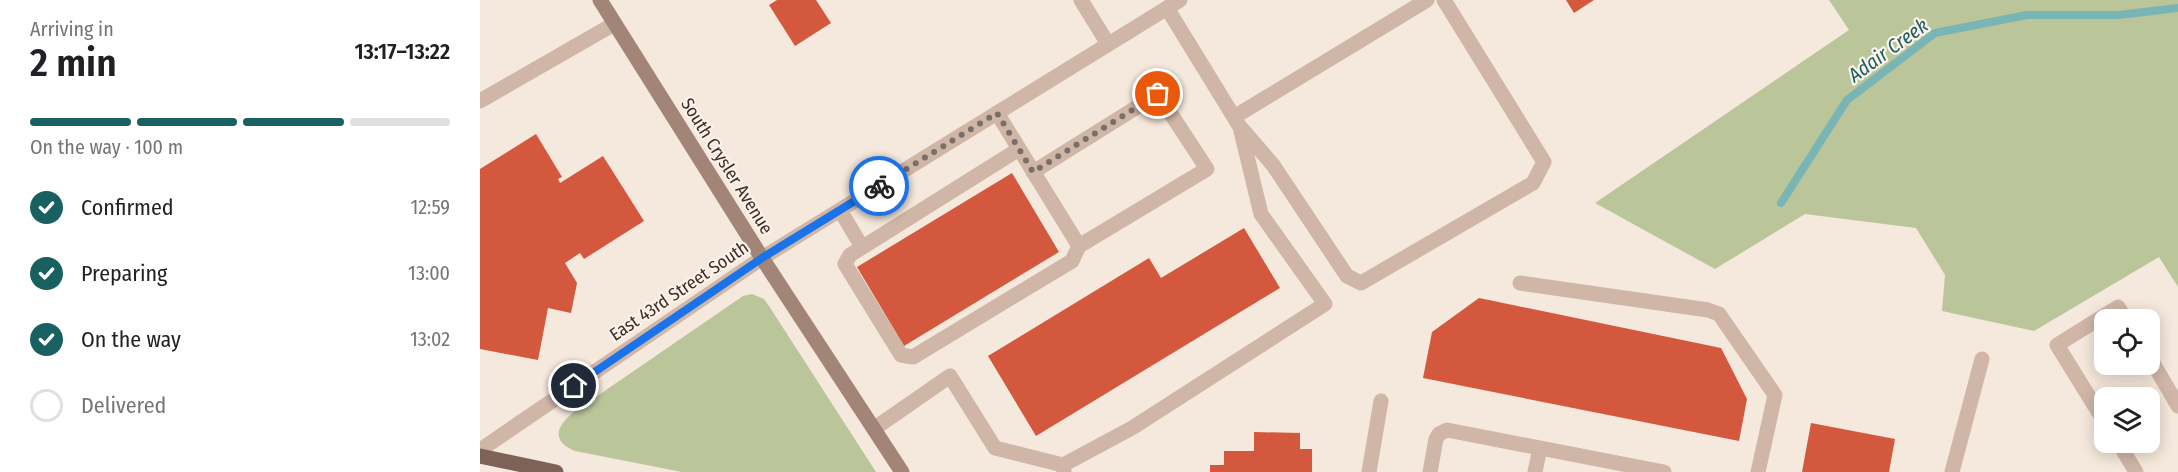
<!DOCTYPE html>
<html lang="en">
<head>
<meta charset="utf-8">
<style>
	body { margin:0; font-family:"Fira Sans Condensed",sans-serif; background:#f2f2f2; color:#202124; height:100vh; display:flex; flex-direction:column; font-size:22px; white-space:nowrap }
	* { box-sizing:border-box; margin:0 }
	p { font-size:20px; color:#757577 }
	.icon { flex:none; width:33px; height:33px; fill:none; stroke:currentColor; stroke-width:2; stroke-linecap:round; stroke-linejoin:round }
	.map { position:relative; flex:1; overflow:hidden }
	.panel { display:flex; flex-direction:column; background:#fff; width:480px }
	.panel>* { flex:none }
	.controls { position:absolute; left:1614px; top:309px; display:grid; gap:12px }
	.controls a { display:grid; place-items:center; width:66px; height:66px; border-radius:12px; background:#fff; box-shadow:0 3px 15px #0003; font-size:30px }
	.pin { position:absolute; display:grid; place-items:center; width:51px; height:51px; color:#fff; margin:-26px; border:3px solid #fff; border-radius:50%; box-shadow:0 2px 6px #0007 }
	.courier { position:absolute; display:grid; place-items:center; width:60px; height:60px; margin:-30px; border:4px solid #1a73e8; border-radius:50%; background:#fff; color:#222; box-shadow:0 2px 8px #0007 }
	.headline em { font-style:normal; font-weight:600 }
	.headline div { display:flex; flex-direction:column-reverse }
	.headline { display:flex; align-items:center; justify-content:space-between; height:102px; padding:0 30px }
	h1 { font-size:39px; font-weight:600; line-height:45px }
	.bar { display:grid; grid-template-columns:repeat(4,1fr); gap:9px 6px; align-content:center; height:72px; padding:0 30px }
	.bar i { height:8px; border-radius:4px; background:#e0e0e0 }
	.bar .selected { background:#196061 }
	.bar p { grid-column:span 4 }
	ol { padding:0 30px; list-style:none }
	li { display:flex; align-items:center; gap:18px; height:66px }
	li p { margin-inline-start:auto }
	li .icon { padding:6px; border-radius:50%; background:#196061; color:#fff; stroke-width:4 }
	li:last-child { color:#757577 }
	li i { width:33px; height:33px; border:3px solid #e0e0e0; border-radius:50% }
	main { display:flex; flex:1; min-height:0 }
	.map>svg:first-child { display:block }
	.green { fill:#bac69a }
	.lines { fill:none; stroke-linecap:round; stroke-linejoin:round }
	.stream { stroke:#78b5b4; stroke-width:8 }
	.building { fill:#d3583d }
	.service { stroke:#cfb6a7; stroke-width:15 }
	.minor { stroke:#cfb6a7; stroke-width:15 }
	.secondary { stroke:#a38578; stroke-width:15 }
	.primary { stroke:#7e6257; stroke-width:15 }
	.done { stroke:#7b6e67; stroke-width:6; stroke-dasharray:0 10.8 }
	.route { stroke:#1a73e8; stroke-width:8 }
	.labels { text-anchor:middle; stroke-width:4.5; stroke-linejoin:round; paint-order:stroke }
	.street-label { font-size:18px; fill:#3a2d28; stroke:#fcf2ea }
	.water-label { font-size:20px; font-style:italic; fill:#196061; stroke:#fcf2ea }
</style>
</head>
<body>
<main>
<section class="panel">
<div class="headline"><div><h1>2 min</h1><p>Arriving in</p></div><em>13:17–13:22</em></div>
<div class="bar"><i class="selected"></i><i class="selected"></i><i class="selected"></i><i></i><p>On the way · 100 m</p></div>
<ol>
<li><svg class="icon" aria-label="check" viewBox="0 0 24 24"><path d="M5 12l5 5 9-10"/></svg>Confirmed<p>12:59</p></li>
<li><svg class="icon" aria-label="check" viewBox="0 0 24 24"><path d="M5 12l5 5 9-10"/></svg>Preparing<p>13:00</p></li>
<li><svg class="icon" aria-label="check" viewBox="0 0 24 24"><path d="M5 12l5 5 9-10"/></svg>On the way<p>13:02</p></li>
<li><i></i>Delivered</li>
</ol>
</section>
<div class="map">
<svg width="1698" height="472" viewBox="0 0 1698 472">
	<rect width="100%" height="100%" fill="#f5e8dc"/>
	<path class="green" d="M1349 0H1698V287L1679 257 1554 331 1462 311 1465 275 1436 228 1325 214 1235 269 1115 203 1369 30Z
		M272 294 284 299 289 306 396 472H202L95 451C70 441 77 425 94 412L263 296Z"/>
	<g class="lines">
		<path class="stream" d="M1301 203 1367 100 1455 33 1547 15H1639L1698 8"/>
	</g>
	<path class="building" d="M297 0H336L351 23 315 46 289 5Z
		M1086 0H1114L1094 13Z
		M56 134 82 177 78 179 80 183 123 156 164 221 104 259 100 253 85 263 97 283 91 313 68 308 58 360 0 349V169Z
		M532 173 579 252 424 346 377 267Z
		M764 228 800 288 556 436 508 356 669 258 681 278Z
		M999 298 1241 348 1267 399 1259 441 943 378 952 332Z
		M1331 423 1415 439 1409 472H1322Z
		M774 432 820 433V449H832V472H730V465H744V451H774Z"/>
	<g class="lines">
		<path class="service" d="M601 0 628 44
			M0 101 134 24
			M517 113 599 246 592 261 433 357 421 355 365 264 370 255 539 149
			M754 117 947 0
			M762 129 793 165 867 276 881 283 1053 183 1064 162 964 0
			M553 172 678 94 727 169 599 246
			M360 210 382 247
			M1040 283 1228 310 1239 314 1295 395 1278 472
			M1670 358 1698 406
			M1624 421 1577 345 1638 307 1646 320
			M395 428 470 376 515 448 583 465 584 472
			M1638 442 1656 472
			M583 465 652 428 845 304 781 214 760 127 687 8
			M889 472 901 401
			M950 472 956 439 959 434 967 430 1184 472
			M1055 472 1060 448
			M1472 472 1502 359"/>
		<path class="minor" d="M0 450 282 258 700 0"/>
		<path class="secondary" d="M120 0 282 258 422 472"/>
		<path class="primary" d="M0 456 76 472"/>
	</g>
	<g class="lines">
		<path class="done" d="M399 186 517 113 553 172 678 94"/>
		<path class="route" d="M94 386 282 258 399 186"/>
	</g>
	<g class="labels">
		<g class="street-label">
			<text transform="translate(247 166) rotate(58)" y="6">South Crysler Avenue</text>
			<text transform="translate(199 291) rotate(-34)" y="6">East 43rd Street South</text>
		</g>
		<g class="water-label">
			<text transform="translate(1408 50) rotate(-36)" y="7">Adair Creek</text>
		</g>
	</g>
</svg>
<div class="controls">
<a><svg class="icon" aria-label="locate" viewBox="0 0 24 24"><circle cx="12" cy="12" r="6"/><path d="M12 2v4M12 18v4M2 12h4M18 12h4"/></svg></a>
<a><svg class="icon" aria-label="layers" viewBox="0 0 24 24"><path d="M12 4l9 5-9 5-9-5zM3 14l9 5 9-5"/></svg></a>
</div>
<div class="pin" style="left:678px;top:94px;background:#ea580c"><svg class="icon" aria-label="bag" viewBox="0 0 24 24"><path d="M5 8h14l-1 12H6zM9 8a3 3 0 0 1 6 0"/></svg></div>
<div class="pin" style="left:94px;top:386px;background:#1f2937"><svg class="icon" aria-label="home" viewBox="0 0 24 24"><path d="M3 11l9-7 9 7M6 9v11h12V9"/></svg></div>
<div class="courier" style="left:399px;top:186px"><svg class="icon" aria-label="bike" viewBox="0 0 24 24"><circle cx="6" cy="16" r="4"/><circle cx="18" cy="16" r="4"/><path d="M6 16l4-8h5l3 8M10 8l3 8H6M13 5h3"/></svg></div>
</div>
</main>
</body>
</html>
